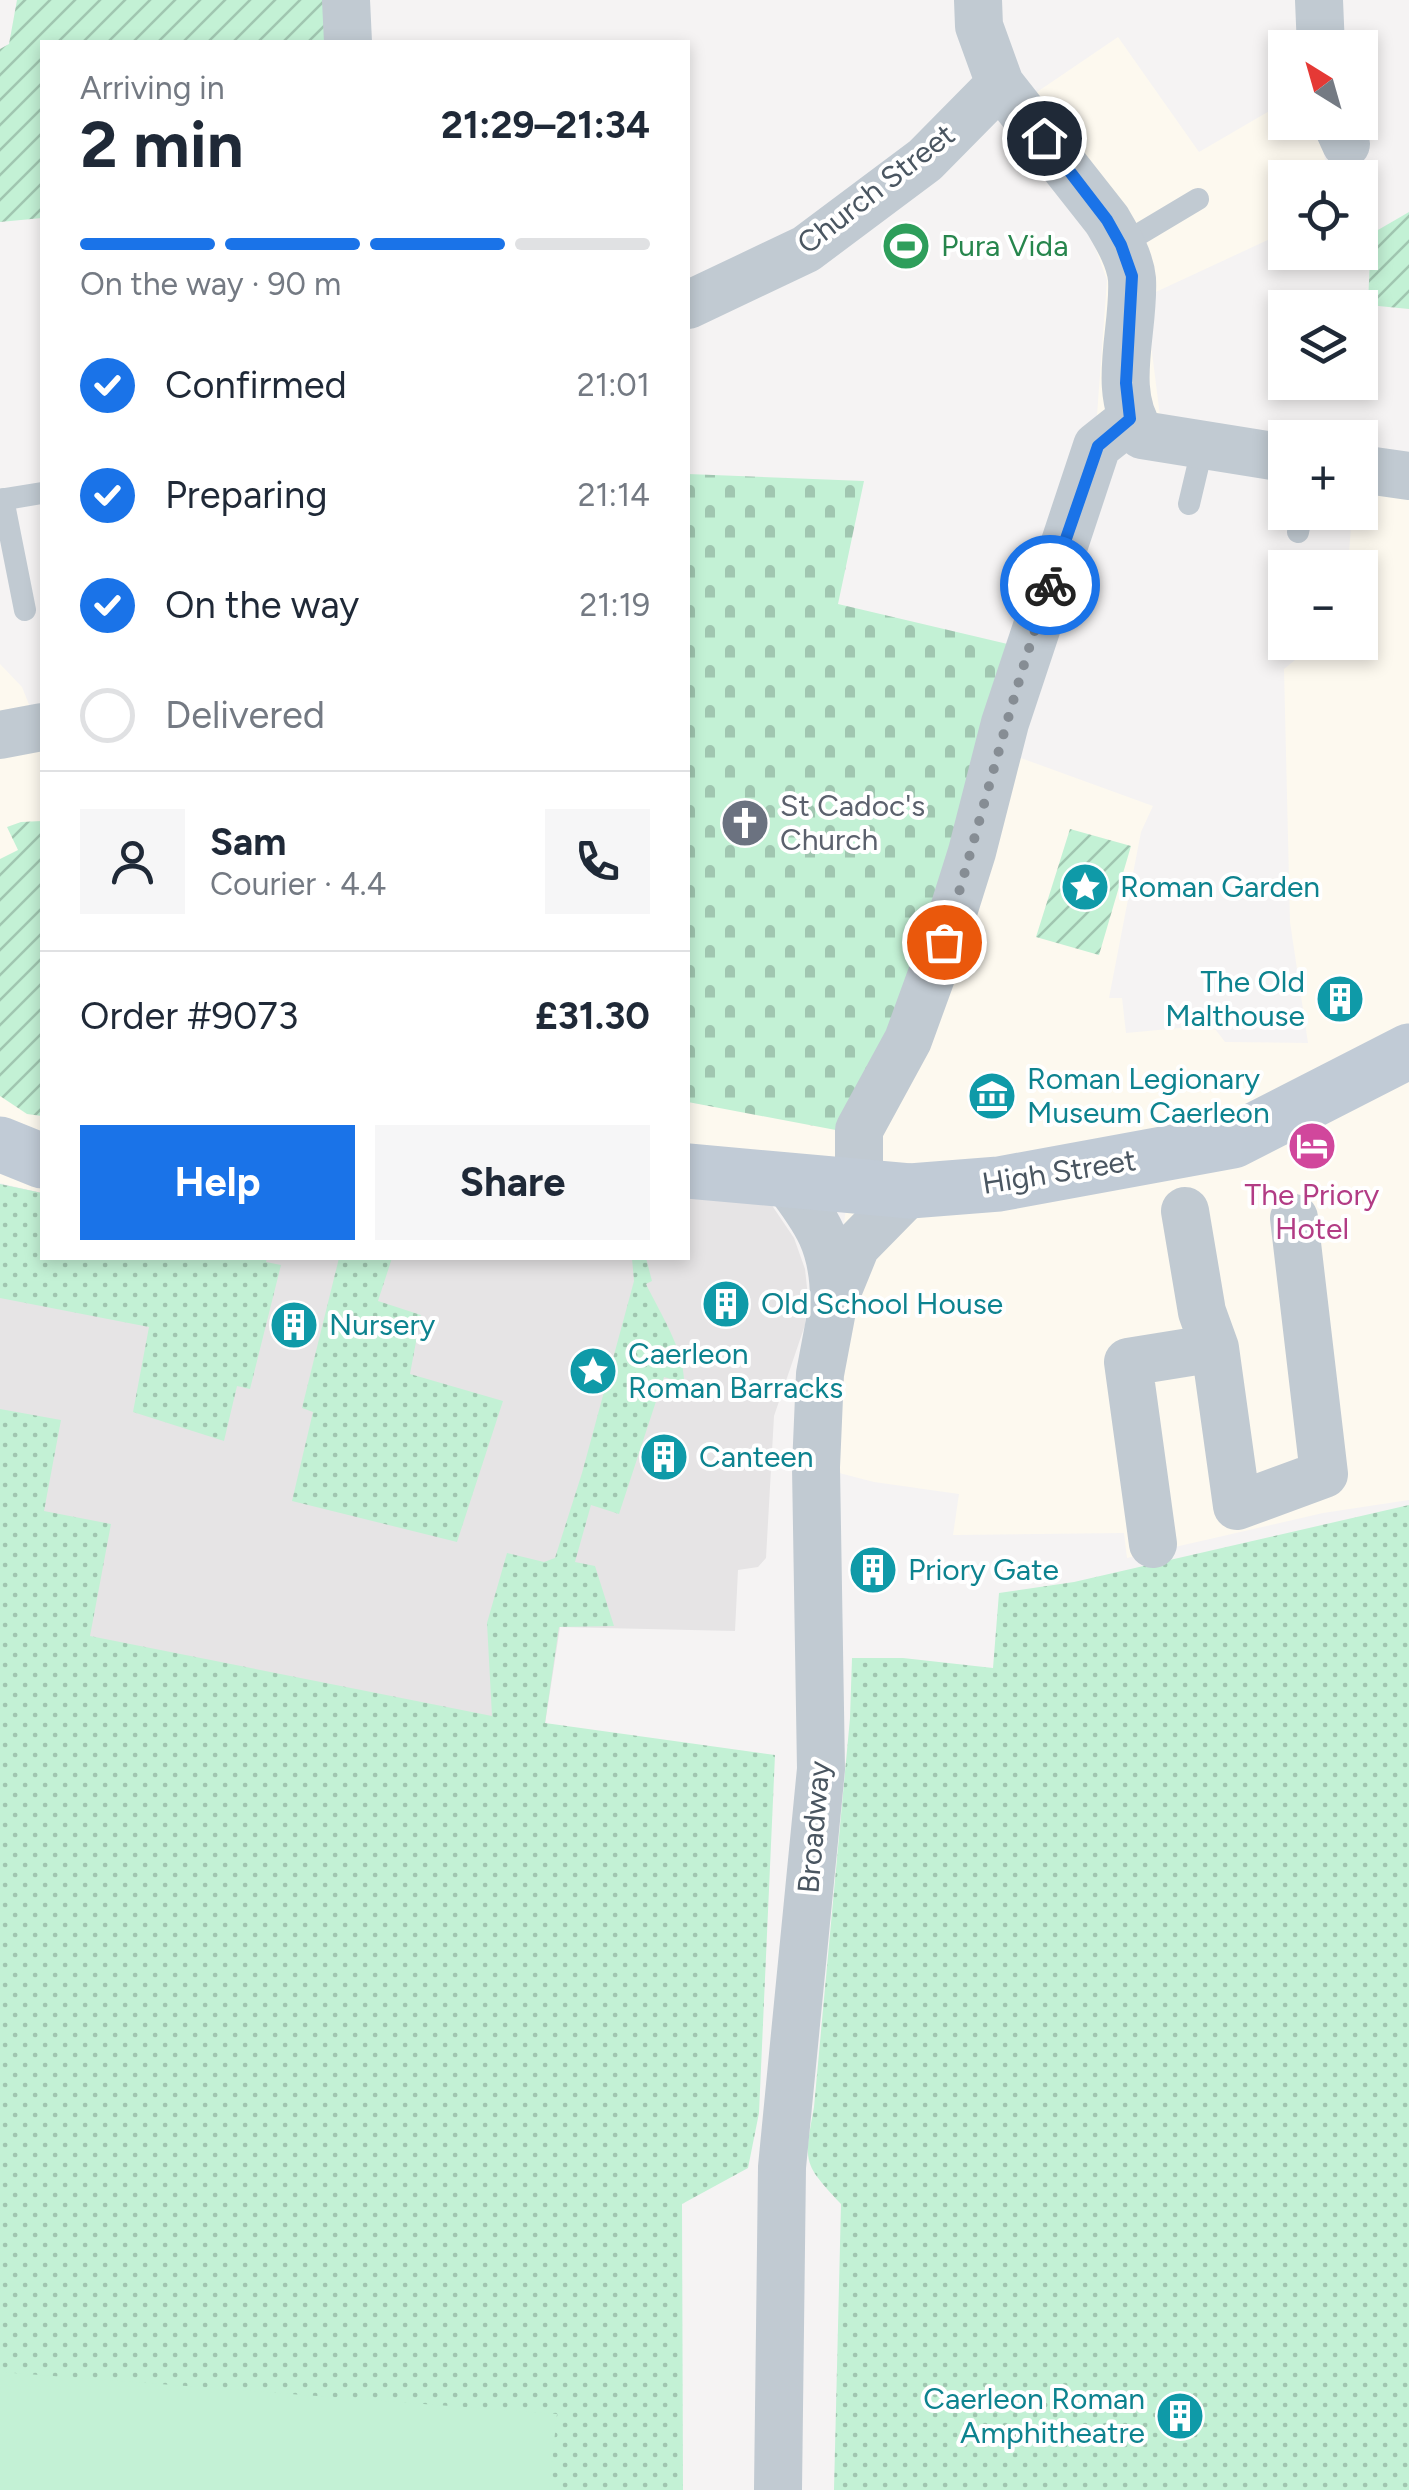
<!DOCTYPE html>
<html lang="en">
<head>
<meta charset="utf-8">
<style>
	body { margin:0; font-family:Figtree,sans-serif; background:#f6f6f7; color:#1f2937; height:100vh; display:flex; flex-direction:column; font-size:38px; white-space:nowrap }
	* { box-sizing:border-box; margin:0 }
	p { font-size:32px; color:#747a83 }
	.icon { flex:none; width:55px; height:55px; fill:none; stroke:currentColor; stroke-width:2; stroke-linecap:round; stroke-linejoin:round }
	.map { position:relative; flex:1; overflow:hidden }
	.drawer { position:absolute; left:40px; top:40px; width:650px; height:1220px; display:flex; flex-direction:column; background:#fff; border-radius:0px; box-shadow:0 5px 15px #0003 }
	.drawer>* { flex:none }
	.needle { width:65px; rotate:323deg }
	.buttons { position:absolute; left:1268px; top:30px; display:grid; gap:20px }
	.buttons a { display:grid; place-items:center; width:110px; height:110px; border-radius:0px; background:#fff; box-shadow:0 5px 15px #0003; font-size:50px }
	.pin { position:absolute; display:grid; place-items:center; width:85px; height:85px; color:#fff; margin:-42px; border:5px solid #fff; border-radius:50%; box-shadow:0 2px 10px #0007 }
	.courier { position:absolute; display:grid; place-items:center; width:100px; height:100px; margin:-50px; border:8px solid #1a73e8; border-radius:50%; background:#fff; color:#222; box-shadow:0 2px 12px #0007 }
	.head em { font-style:normal; font-weight:700 }
	.head div { display:flex; flex-direction:column-reverse }
	.head { display:flex; align-items:center; justify-content:space-between; height:170px; padding:0 40px }
	h1 { font-size:65px; font-weight:700; line-height:75px }
	.bar { display:grid; grid-template-columns:repeat(4,1fr); gap:15px 10px; align-content:center; height:120px; padding:0 40px }
	.bar i { height:12px; border-radius:8px; background:#e0e1e3 }
	.bar .current { background:#1a73e8 }
	.bar p { grid-column:span 4 }
	.line { display:flex; align-items:center; gap:25px; padding:0 40px; border-top:2px solid #e0e1e3 }
	.line div { flex:1 }
	.round { display:grid; place-items:center; flex:none; width:105px; height:105px; border-radius:0px; background:#f6f6f7 }
	ol { padding:0 40px; list-style:none }
	li { display:flex; align-items:center; gap:30px; height:110px }
	li p { margin-inline-start:auto }
	li .icon { padding:10px; border-radius:50%; background:#1a73e8; color:#fff; stroke-width:4 }
	li:last-child { color:#747a83 }
	li i { width:55px; height:55px; border:5px solid #e0e1e3; border-radius:50% }
	.primary-button { display:flex; gap:20px; margin-top:auto; padding:20px 40px }
	.primary-button a { flex:1; height:115px; border-radius:0px; background:#1a73e8; color:#fff; font-size:40px; font-weight:700; line-height:115px; text-align:center }
	.primary-button a+a { background:#f6f6f7; color:#1f2937 }
	.map>svg:first-child { display:block }
	.commercial { fill:#fdf9ef }
	.education { fill:#e6e4e5 }
	.grass { fill:url(#grass-dots) }
	.cemetery { fill:url(#cemetery-stones) }
	.garden { fill:url(#garden-furrows) }
	.pitch { fill:#c3f1d5 }
	.lines { fill:none; stroke-linecap:round; stroke-linejoin:round }
	.lane { stroke:#c1cad2; stroke-width:22 }
	.street { stroke:#c1cad2; stroke-width:48 }
	.secondary { stroke:#c1cbd6; stroke-width:55 }
	.done { stroke:#868d94; stroke-width:10; stroke-dasharray:0 18 }
	.route { stroke:#1a73e8; stroke-width:12 }
	.labels { text-anchor:middle; stroke-width:8; stroke-linejoin:round; paint-order:stroke }
	.street-label { font-size:30px; fill:#4a5661; stroke:#fff }
	.leisure-label { font-size:30px; fill:#27864d; stroke:#fff; text-anchor:start }
	.worship-label { font-size:30px; fill:#5b616d; stroke:#fff; text-anchor:start }
	.culture-label { font-size:30px; fill:#0d838f; stroke:#fff; text-anchor:start }
	.hotel-label { font-size:30px; fill:#b23c85; stroke:#fff }
</style>
</head>
<body>
<div class="map">
<svg width="1409" height="2490" viewBox="0 0 1409 2490">
	<defs>
		<pattern id="grass-dots" width="8" height="8" patternUnits="userSpaceOnUse" patternTransform="scale(2.5)"><rect width="8" height="8" fill="#c3f1d5"/><path d="M2 2h.1M6 6h.1" fill="none" stroke="#a0c6b0" stroke-width="1.8" stroke-linecap="round"/></pattern>
		<pattern id="cemetery-stones" width="16" height="16" patternUnits="userSpaceOnUse" patternTransform="scale(2.5)"><rect width="16" height="16" fill="#c3f1d5"/><path d="M2 7V4a2 2 0 0 1 4 0v3zM10 15v-3a2 2 0 0 1 4 0v3z" fill="#a0c6b0"/></pattern>
		<pattern id="garden-furrows" width="10" height="10" patternUnits="userSpaceOnUse" patternTransform="scale(2.5)"><rect width="10" height="10" fill="#c3f1d5"/><path d="M-1 1l2-2M0 10L10 0M9 11l2-2" fill="none" stroke="#a0c6b0"/></pattern>
	</defs>
	<rect width="100%" height="100%" fill="#f5f3f3"/>
	<path class="commercial" d="M1118 37 1199 152 1285 102V122L1317 123 1329 177 1285 178V232L1145 297 1162 432 1126 446 1097 415 1107 280 1081 209 1003 115Z
		M1360 469 1409 476V1500L1323 1513 1127 1558 1124 1533 953 1535 959 1494 874 1482 816 1467 846 1207 688 1196V1102L746 1112 1018 757 1153 806 1141 832 1109 998H1122L1126 1033 1212 1025 1225 1042 1308 1043 1290 922 1284 669 1316 643 1360 642V568L1348 567 1352 513 1360 512Z
		M0 664 22 687 42 737V1193L0 1183Z"/>
	<path class="education" d="M0 1184 42 1193V1258H688V1196L769 1201 794 1238 805 1269 808 1297 805 1325 774 1416 766 1558 758 1567 738 1570 735 1631 560 1627 545 1724 0 2106Z"/>
	<path class="grass" d="M0 1184 42 1193V1258H267L266 1262 281 1265 250 1389 237 1386 224 1441 133 1412 149 1327 0 1298Z
		M339 1258H392L378 1301 421 1315 410 1374 503 1401 457 1542 292 1501 313 1412 302 1408Z
		M632 1258H646L652 1281 646 1284C660 1313 685 1351 684 1383L664 1377 619 1514 591 1505 575 1562 595 1566 614 1626 559 1627 545 1723 775 1755 759 2113 748 2168 682 2204 683 2490H0V1409L61 1420 44 1511 111 1524 90 1636 492 1716 487 1623 507 1553 544 1562 555 1558 582 1473 634 1281Z
		M1409 1505V2490H834L841 2204C802 2162 804 2163 814 2107L850 1718 852 1658H903L993 1668 999 1593 1074 1582Z"/>
	<path class="cemetery" d="M688 474 864 481 838 604 1016 646 944 917 841 1131 688 1102Z"/>
	<path class="garden" d="M17 0H323L329 42H42V218L0 222V49L9 44Z
		M1409 212V309L1368 305 1371 234Z
		M42 821V1116L27 1114 0 1096V859L18 850 7 827 21 822Z
		M1070 829 1131 846 1099 955 1036 937Z"/>
	<path class="pitch" d="M0 2372 557 2414 549 2490H0Z"/>
	<g class="lines">
		<path class="lane" d="M1121 245 1198 199
			M3 499 25 610
			M0 500 42 493
			M1189 504 1203 445
			M1298 532 1302 512"/>
		<path class="street" d="M346 0 348 42
			M978 0 979 26 1000 84 1107 220C1117 237 1130 258 1132 279 1135 330 1110 391 1142 435L1285 458
			M1319 0 1321 48
			M1336 122 1346 144
			M688 305 806 249 925 160 1000 84
			M1360 469 1409 476
			M0 735 42 727
			M785 1179C817 1221 834 1245 834 1300
			M873 1189 859 1171V1130L908 1040 944 941 972 852 1005 723 1097 446 1131 419
			M1185 1211 1202 1312 1215 1348 1237 1506 1324 1474 1294 1218
			M1153 1544 1128 1362 1215 1348
			M778 2490 782 2167 821 1769 816 1467 820 1374 834 1300 856 1246 910 1191"/>
		<path class="secondary" d="M0 1144 42 1161
			M688 1171 910 1191 999 1184 1233 1141 1409 1051"/>
	</g>
	<g class="lines">
		<path class="done" d="M944 942C981 823 1009 702 1050 585"/>
		<path class="route" d="M1044 138 1107 220 1121 245 1132 276 1126 383 1130 419 1098 446 1050 585"/>
	</g>
	<defs>
		<g id="stadium-disc" transform="scale(2.5)"><circle r="9.5" fill="#2e9e5b" stroke="#fff"/><path d="M0-5a6.5 5 0 1 0 0 10a6.5 5 0 1 0 0-10ZM-3.5-1.8h7v3.6h-7Z" fill="#fff"/></g>
		<g id="church-disc" transform="scale(2.5)"><circle r="9.5" fill="#6b7280" stroke="#fff"/><path d="M-1.2-6h2.4v3.5h3.3v2.4h-3.3V6h-2.4V-.1h-3.3v-2.4h3.3Z" fill="#fff"/></g>
		<g id="sight-disc" transform="scale(2.5)"><circle r="9.5" fill="#0f9aa8" stroke="#fff"/><path d="M0-6L1.8-2.2L6-1.7L2.9 1.2L3.7 5.4L0 3.3L-3.7 5.4L-2.9 1.2L-6-1.7L-1.8-2.2Z" fill="#fff"/></g>
		<g id="building-disc" transform="scale(2.5)"><circle r="9.5" fill="#0f9aa8" stroke="#fff"/><path d="M-4-6H4V6H1V3H-1V6H-4ZM-2.5-4.3h1.7v1.8h-1.7ZM.8-4.3h1.7v1.8H.8ZM-2.5-1h1.7V.8h-1.7ZM.8-1h1.7V.8H.8Z" fill="#fff"/></g>
		<g id="museum-disc" transform="scale(2.5)"><circle r="9.5" fill="#0f9aa8" stroke="#fff"/><path d="M0-6L6-3V-2H-6V-3ZM-5-1h2V3h-2ZM-1-1h2V3h-2ZM3-1h2V3H3ZM-6 4H6V6H-6Z" fill="#fff"/></g>
		<g id="hotel-disc" transform="scale(2.5)"><circle r="9.5" fill="#d1479c" stroke="#fff"/><path d="M-6-4.5h1.5V1H6V5H4.5V3h-9V5H-6ZM-4 0a1.8 1.8 0 1 1 3.6 0ZM.5 0V-2.5h3Q6-2.5 6 0Z" fill="#fff"/></g>
	</defs>
	<g fill-rule="evenodd">
		<use href="#stadium-disc" x="906" y="246"/>
		<use href="#church-disc" x="745" y="823"/>
		<use href="#sight-disc" x="1085" y="887"/>
		<use href="#building-disc" x="1340" y="999"/>
		<use href="#museum-disc" x="992" y="1096"/>
		<use href="#hotel-disc" x="1312" y="1146"/>
		<use href="#building-disc" x="726" y="1304"/>
		<use href="#building-disc" x="294" y="1325"/>
		<use href="#sight-disc" x="593" y="1371"/>
		<use href="#building-disc" x="664" y="1457"/>
		<use href="#building-disc" x="873" y="1570"/>
		<use href="#building-disc" x="1180" y="2416"/>
	</g>
	<g class="labels">
		<g class="street-label">
			<text transform="translate(876 189) rotate(-38)" y="10">Church Street</text>
			<text transform="translate(1059 1172) rotate(-9)" y="10">High Street</text>
			<text transform="translate(814 1827) rotate(-85)" y="10">Broadway</text>
		</g>
		<g class="leisure-label">
			<text x="941" y="256">Pura Vida</text>
		</g>
		<g class="worship-label">
			<text x="780" y="816">St Cadoc's<tspan x="780" dy="34">Church</tspan></text>
		</g>
		<g class="culture-label">
			<text x="1120" y="897">Roman Garden</text>
			<text x="1305" y="992" text-anchor="end">The Old<tspan x="1305" dy="34">Malthouse</tspan></text>
			<text x="1027" y="1089">Roman Legionary<tspan x="1027" dy="34">Museum Caerleon</tspan></text>
			<text x="761" y="1314">Old School House</text>
			<text x="329" y="1335">Nursery</text>
			<text x="628" y="1364">Caerleon<tspan x="628" dy="34">Roman Barracks</tspan></text>
			<text x="699" y="1467">Canteen</text>
			<text x="908" y="1580">Priory Gate</text>
			<text x="1145" y="2409" text-anchor="end">Caerleon Roman<tspan x="1145" dy="34">Amphitheatre</tspan></text>
		</g>
		<g class="hotel-label">
			<text x="1312" y="1205">The Priory<tspan x="1312" dy="34">Hotel</tspan></text>
		</g>
	</g>
</svg>
<div class="buttons">
<a><svg class="needle" viewBox="-14 -14 28 28"><path d="M0-13l5 13h-10z" fill="#e53935"/><path d="M0 13l5-13h-10z" fill="#747a83"/></svg></a>
<a><svg class="icon" aria-label="locate" viewBox="0 0 24 24"><circle cx="12" cy="12" r="6"/><path d="M12 2v4M12 18v4M2 12h4M18 12h4"/></svg></a>
<a><svg class="icon" aria-label="layers" viewBox="0 0 24 24"><path d="M12 4l9 5-9 5-9-5zM3 14l9 5 9-5"/></svg></a>
<a>+</a>
<a>−</a>
</div>
<div class="pin" style="left:944px;top:942px;background:#ea580c"><svg class="icon" aria-label="bag" viewBox="0 0 24 24"><path d="M5 8h14l-1 12H6zM9 8a3 3 0 0 1 6 0"/></svg></div>
<div class="pin" style="left:1044px;top:138px;background:#1f2937"><svg class="icon" aria-label="home" viewBox="0 0 24 24"><path d="M3 11l9-7 9 7M6 9v11h12V9"/></svg></div>
<div class="courier" style="left:1050px;top:585px"><svg class="icon" aria-label="bike" viewBox="0 0 24 24"><circle cx="6" cy="16" r="4"/><circle cx="18" cy="16" r="4"/><path d="M6 16l4-8h5l3 8M10 8l3 8H6M13 5h3"/></svg></div>
<section class="drawer">
<div class="head"><div><h1>2 min</h1><p>Arriving in</p></div><em>21:29–21:34</em></div>
<div class="bar"><i class="current"></i><i class="current"></i><i class="current"></i><i></i><p>On the way · 90 m</p></div>
<ol>
<li><svg class="icon" aria-label="check" viewBox="0 0 24 24"><path d="M5 12l5 5 9-10"/></svg>Confirmed<p>21:01</p></li>
<li><svg class="icon" aria-label="check" viewBox="0 0 24 24"><path d="M5 12l5 5 9-10"/></svg>Preparing<p>21:14</p></li>
<li><svg class="icon" aria-label="check" viewBox="0 0 24 24"><path d="M5 12l5 5 9-10"/></svg>On the way<p>21:19</p></li>
<li><i></i>Delivered</li>
</ol>
<div class="line" style="height:180px"><a class="round"><svg class="icon" aria-label="person" viewBox="0 0 24 24"><circle cx="12" cy="8" r="4"/><path d="M4 21q1-7 8-7t8 7"/></svg></a><div><b>Sam</b><p>Courier · 4.4</p></div><a class="round"><svg class="icon" aria-label="phone" viewBox="0 0 24 24"><path d="M5 4h4l2 5-3 2q2 4 5 5l2-3 5 2v4C11 20 4 13 5 4z"/></svg></a></div>
<div class="line" style="height:130px"><div>Order #9073</div><b>£31.30</b></div>
<div class="primary-button"><a>Help</a><a>Share</a></div>
</section>
</div>
</body>
</html>
